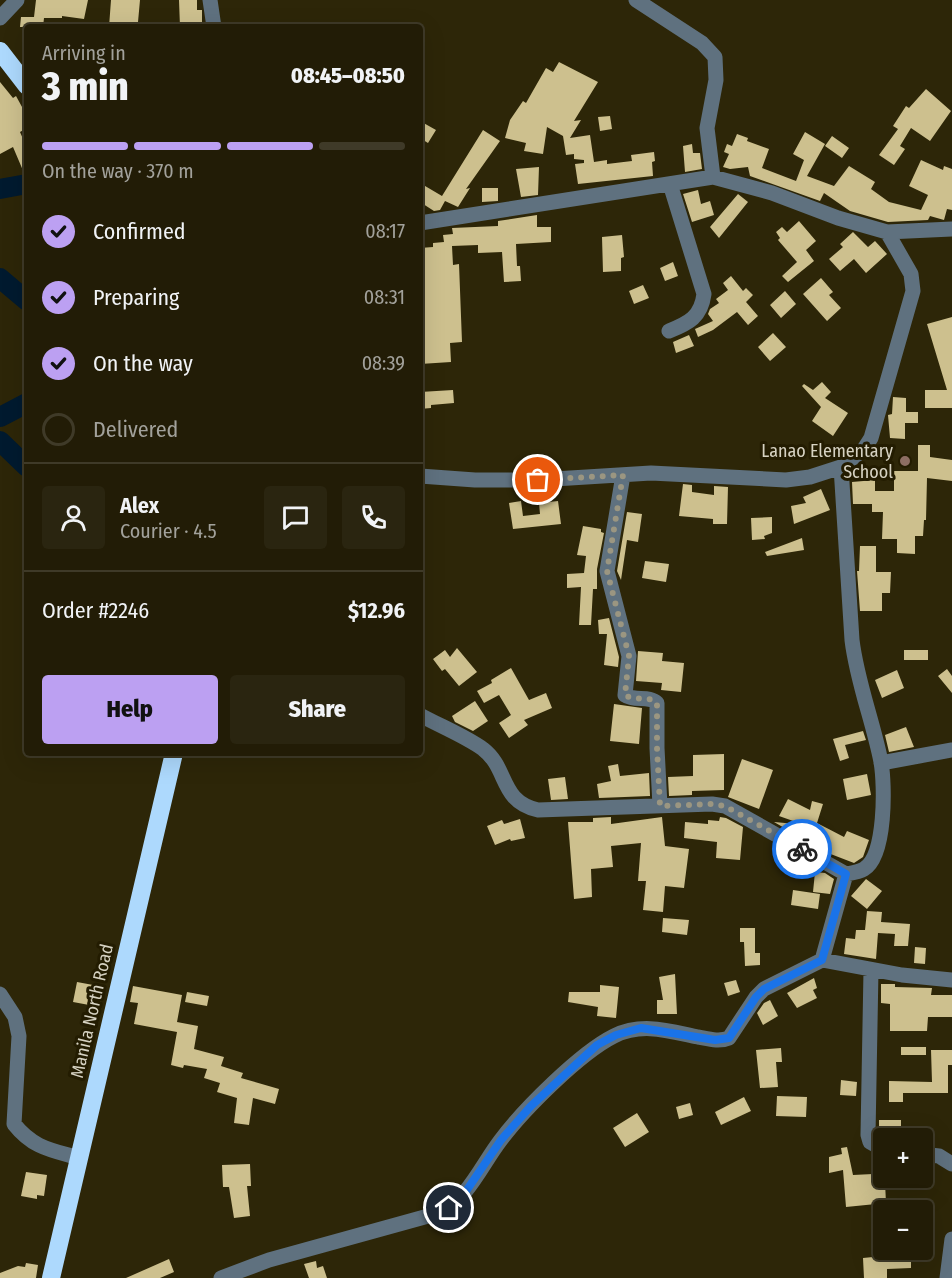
<!DOCTYPE html>
<html lang="en">
<head>
<meta charset="utf-8">
<style>
	body { margin:0; font-family:"Fira Sans Condensed",sans-serif; background:#2a2510; color:#f1f3f6; height:100vh; display:flex; flex-direction:column; font-size:22px; white-space:nowrap }
	* { box-sizing:border-box; margin:0 }
	p { font-size:20px; color:#a2a19b }
	.icon { flex:none; width:33px; height:33px; fill:none; stroke:currentColor; stroke-width:2; stroke-linecap:round; stroke-linejoin:round }
	.map { position:relative; flex:1; overflow:hidden }
	.drawer { position:absolute; left:24px; top:24px; width:399px; height:732px; display:flex; flex-direction:column; background:#221c06; border-radius:6px; box-shadow:0 6px 24px #0002,0 0 0 2px #3f3a28 }
	.drawer>* { flex:none }
	.controls { position:absolute; left:873px; top:1128px; display:grid; gap:12px }
	.controls a { display:grid; place-items:center; width:60px; height:60px; border-radius:6px; background:#221c06; box-shadow:0 6px 24px #0002,0 0 0 2px #3f3a28; font-size:30px }
	.pin { position:absolute; display:grid; place-items:center; width:51px; height:51px; color:#fff; margin:-26px; border:3px solid #fff; border-radius:50%; box-shadow:0 2px 6px #0007 }
	.courier { position:absolute; display:grid; place-items:center; width:60px; height:60px; margin:-30px; border:4px solid #1a73e8; border-radius:50%; background:#fff; color:#222; box-shadow:0 2px 8px #0007 }
	.overview em { font-style:normal; font-weight:800 }
	.overview div { display:flex; flex-direction:column-reverse }
	.overview { display:flex; align-items:center; justify-content:space-between; height:102px; padding:0 18px }
	h1 { font-size:39px; font-weight:800; line-height:45px }
	.bar { display:grid; grid-template-columns:repeat(4,1fr); gap:9px 6px; align-content:center; height:72px; padding:0 18px }
	.bar i { height:8px; border-radius:4px; background:#3f3a28 }
	.bar .on { background:#bca0f2 }
	.bar p { grid-column:span 4 }
	.line { display:flex; align-items:center; gap:15px; padding:0 18px; border-top:2px solid #3f3a28 }
	.line div { flex:1 }
	.round { display:grid; place-items:center; flex:none; width:63px; height:63px; border-radius:6px; background:#2a2510 }
	ol { padding:0 18px; list-style:none }
	li { display:flex; align-items:center; gap:18px; height:66px }
	li p { margin-inline-start:auto }
	li .icon { padding:6px; border-radius:50%; background:#bca0f2; color:#111; stroke-width:4 }
	li:last-child { color:#a2a19b }
	li i { width:33px; height:33px; border:3px solid #3f3a28; border-radius:50% }
	.button { display:flex; gap:12px; margin-top:auto; padding:12px 18px }
	.button a { flex:1; height:69px; border-radius:6px; background:#bca0f2; color:#111; font-size:24px; font-weight:800; line-height:69px; text-align:center }
	.button a+a { background:#2a2510; color:#f1f3f6 }
	.map>svg:first-child { display:block }
	.lines { fill:none; stroke-linecap:round; stroke-linejoin:round }
	.river { stroke:#001a2f; stroke-width:20 }
	.building { fill:#cdc08e }
	.minor { stroke:#5f717f; stroke-width:15 }
	.highway { stroke:#add9fd; stroke-width:18 }
	.done { stroke:#9b9681; stroke-width:6; stroke-dasharray:0 10.8 }
	.route { stroke:#1a73e8; stroke-width:8 }
	.education-dot { fill:#8d6e63; stroke:#231c01; stroke-width:2 }
	.labels { text-anchor:middle; stroke-width:6; stroke-linejoin:round; paint-order:stroke }
	.poi-label { font-size:18px; fill:#d6d2c2; stroke:#231c01; text-anchor:end }
	.street-label { font-size:18px; fill:#d6d2c2; stroke:#231c01 }
</style>
</head>
<body>
<div class="map">
<svg width="952" height="1278" viewBox="0 0 952 1278">
	<rect width="100%" height="100%" fill="#2d2608"/>
	<g class="lines">
		<path class="river" d="M0 189 27 184
			M0 278 27 301
			M0 417 27 403
			M0 441 27 467"/>
	</g>
	<path class="building" d="M36 0H88L84 19 62 16V18H44L43 27H20L21 17H34Z
		M111 0H140L138 22H130V27H109Z
		M179 0H197V10H202V27H180Z
		M559 62 598 82 574 121 581 120 570 138 590 135 594 162 607 160V164L632 161 631 155 654 152 655 161 652 162 653 176 578 184 575 164 584 163V160L574 159V154L566 155 563 136 547 127 543 154 524 151 526 143 505 138 510 120 523 101 526 103 546 68 553 72Z
		M0 82 13 98 16 96 27 116V128L20 132 27 148V180L13 147 0 154Z
		M926 89 951 111 930 141 911 128 900 146 905 149 894 165 879 155 898 129 893 126 906 106 909 108Z
		M610 116 612 129 600 131 598 117Z
		M420 121 436 130 428 143 420 138Z
		M483 130 500 141 466 189 470 188 458 207 445 201 440 210 434 211 420 202V183L442 196Z
		M805 132 825 144 807 176 834 186 849 166 875 182 871 189 889 202 921 210 928 195 909 186 921 160 943 170 944 166 952 169V210L947 209 944 220 930 216 928 220 888 222 850 211 824 193 820 201 750 176 748 167 730 169 723 167 729 154 724 152 727 144 732 146 737 134 748 138 747 141 769 149 762 168 796 181 804 160 793 154Z
		M832 136 849 148 842 158 825 146Z
		M692 144 693 153H700L702 169 685 172 683 146Z
		M539 167 538 195 521 197 516 169Z
		M482 188H498V201L482 202Z
		M698 190 701 204 710 201 714 215 692 222 683 194Z
		M738 194 748 202 719 238 710 227Z
		M537 215V227H551V242L516 244 517 266H520L521 281 504 282 502 252 478 253V245L452 246 453 265 459 264 462 342 450 343 451 362 420 364V248L433 247V243L444 242 443 235 453 234 452 228 498 226V221Z
		M799 221 816 241 806 250 814 261 788 282 782 276 797 262 778 240 780 238 776 232 782 227 787 232Z
		M853 232 868 247 875 241 887 254 866 273 854 259 840 271 829 259 843 247 840 244Z
		M622 235 624 257 621 258V271L603 272 602 237Z
		M673 262 678 276 665 281 660 268Z
		M731 276 743 291 746 288 753 295 746 302 758 316 748 325 737 312 713 330 698 337 695 329 713 321 708 314 710 309 719 303 716 299 728 290 723 283Z
		M821 278 833 292 829 295 841 308 827 321 803 294Z
		M643 285 649 298 634 304 629 291Z
		M785 291 796 304 781 318 770 305Z
		M952 317V408H925V390H947L927 324Z
		M773 333 786 347 770 361 758 347Z
		M689 335 694 346 676 353 673 342Z
		M822 382 831 392 825 398 848 413 833 436 812 421 821 407 802 386 804 384 813 390Z
		M453 390 454 403 431 405V408L420 409V392Z
		M893 397 906 398V412H918V423H905V439L890 438 888 415 892 414Z
		M918 445H930V457L952 460V481L927 478 926 520H924L923 536H915V554L897 553V539H882L883 512H872V504H853L852 482 875 480V491H894V471H918Z
		M683 484 692 485V492L714 495V486L728 487 727 524H713V519L679 516Z
		M821 489 830 510 794 524 791 506 806 503 803 497Z
		M521 501 523 516 540 514 539 503 558 501 561 524 513 529 509 503Z
		M627 512 642 514 638 542 627 540 621 580 617 571Z
		M772 517V533L764 536 765 539 752 540 751 518Z
		M583 526 601 529V532L604 533 597 569V589H593L591 625H579L581 587 567 588V574L584 573 586 556 577 555Z
		M802 538 804 550 767 556 765 552Z
		M860 546H876V572H891L890 593H882V611H860L857 571H859Z
		M645 561 669 564 666 582 642 578Z
		M609 618 619 657 618 667 604 665 607 634H599L598 620Z
		M457 648 477 672 459 686 445 669 442 671 433 659 445 650 450 657Z
		M904 650H928V660H904Z
		M638 651 663 653 662 661 684 663 681 692 661 690 662 683 636 681Z
		M511 668 529 700 546 693 552 708 524 720 528 725 509 738 499 723 511 715 499 695 484 703 477 691 492 683 491 680Z
		M947 669 952 676V693L938 676Z
		M897 670 904 688 882 698 875 680Z
		M475 701 488 721 473 731 455 722 452 716Z
		M614 704 642 708 639 744 610 741Z
		M906 727 914 747 889 752 885 735Z
		M863 731 866 740 845 745 849 758 840 761 833 739Z
		M724 754V790L692 791V795L669 796 668 777 693 776V755Z
		M742 759 773 770 759 809 728 797Z
		M618 764 620 776 649 773 650 796 599 798 597 784 611 781 608 766Z
		M867 774 871 795 847 800 843 779Z
		M565 777 568 799 551 800 548 779Z
		M788 799 810 810 812 801 823 804 817 823 844 837 847 831 869 840 863 857 854 863 828 853 774 822 796 824V822L779 816Z
		M611 817V824L662 817 665 846 689 849 684 888 665 886 663 912 643 910 646 881H638L641 843 611 846 613 867 591 869 592 897 574 899 568 822H593V818Z
		M720 817 726 818 743 827 740 860 716 858 717 842 684 838 685 822 708 824V820L719 821Z
		M520 819 525 838 511 841 510 839 495 845 487 826 502 820 504 824Z
		M815 872 825 873 834 879 830 894 813 892Z
		M866 879 882 891 867 909 851 896Z
		M793 890 820 894 818 909 791 905Z
		M867 911 882 912 881 922 910 924 908 946H894L895 934 878 933 876 959 844 954 846 938 855 939 856 930H865Z
		M663 918 689 920 687 935 662 932Z
		M740 928H755V953H760V965L745 966 744 942H740Z
		M915 947 926 948 925 964 914 963Z
		M675 974 677 1014H657V1000H663L659 977Z
		M814 978 817 988 813 990 817 998 797 1008 787 993Z
		M736 980 740 992 728 996 724 983Z
		M77 982 104 987 100 1007 73 1002Z
		M881 984H895V987L932 988 931 995H952V1017H928L927 1031H890V1004L881 1003Z
		M600 985 619 987 616 1018 597 1016 598 1007 568 1002 569 992H600Z
		M133 986 182 995 177 1022 198 1026 194 1049 224 1057 221 1066 243 1073 241 1078 279 1089 275 1104 253 1098 249 1125 234 1123 237 1098 217 1092 220 1083 204 1078 207 1069 184 1065 183 1068 171 1065 177 1032 134 1024 138 1003 130 1002Z
		M187 992 209 996 207 1006 185 1002Z
		M770 1000 778 1016 763 1025 757 1013 764 1003Z
		M901 1047H926V1055H901Z
		M781 1048 782 1062H776L778 1087 760 1088 756 1050Z
		M931 1050H952V1065H948V1093H903V1102H889V1081L932 1082Z
		M841 1080 857 1082 856 1096 840 1095Z
		M777 1096 807 1097 806 1117 776 1116Z
		M744 1097 751 1111 721 1125 715 1112Z
		M690 1103 693 1115 679 1119 676 1107Z
		M637 1113 649 1132 625 1147 613 1128Z
		M879 1120H901V1138L879 1136Z
		M847 1147 853 1175 873 1174V1161H884L886 1203 846 1207 843 1170 829 1173V1157L842 1154 841 1148Z
		M250 1164 251 1186H247L250 1216 234 1218 229 1187H223L222 1165Z
		M26 1172 47 1175 44 1196 37 1195V1199L21 1196Z
		M893 1255H911V1268L887 1269V1278H864L863 1258Z
		M169 1259 174 1272 160 1278H126Z
		M316 1261 317 1268 323 1266 327 1278H309L304 1264Z
		M26 1263 38 1265 36 1278H0V1273L18 1266 25 1267Z"/>
	<g class="lines">
		<path class="minor" d="M210 0 214 27
			M636 0 702 43 715 57 716 80 707 128 713 177
			M0 18 17 0
			M420 223 713 177 772 193 838 218 887 232 952 229
			M669 331C689 323 701 317 704 294L670 184
			M623 475 607 571 629 656 625 695C635 702 649 695 657 703V748L660 806
			M420 476 475 480H538L651 473 786 480 810 477 841 467 864 449 871 438 913 291 911 274 887 232
			M420 715C440 726 465 736 483 749 509 769 499 801 538 810L712 804 725 806 846 874C852 873 859 872 864 869 886 856 885 785 881 762 873 721 857 682 852 640L841 467
			M881 763 952 750
			M822 960 846 874
			M871 970 868 1135 870 1142 884 1150
			M0 994 15 1017 19 1036 14 1124C33 1148 51 1150 79 1158
			M922 1154 939 1156 952 1164
			M221 1278 269 1260 439 1213C468 1199 481 1166 500 1141 523 1110 580 1053 614 1036 642 1022 669 1031 698 1037 709 1039 719 1042 729 1038L756 997 764 989 822 960 902 975 952 980
			M947 1278 952 1239"/>
		<path class="highway" d="M0 51 27 86
			M51 1278 174 753"/>
	</g>
	<g class="lines">
		<path class="done" d="M538 480 623 475 607 571 629 656 625 695C635 702 649 695 657 703V748L660 806 712 804 725 806 802 849"/>
		<path class="route" d="M449 1208 460 1200 501 1140 531 1106 597 1045 616 1035 641 1028 715 1040 729 1038 756 997 764 989 822 960 846 874 802 849"/>
	</g>
	<circle class="education-dot" cx="905" cy="461" r="6"/>
	<g class="labels">
		<g class="poi-label">
			<text x="893" y="457">Lanao Elementary<tspan x="893" dy="21">School</tspan></text>
		</g>
		<g class="street-label">
			<text transform="translate(92 1011) rotate(-77)" y="6">Manila North Road</text>
		</g>
	</g>
</svg>
<div class="controls">
<a>+</a>
<a>−</a>
</div>
<div class="pin" style="left:538px;top:480px;background:#ea580c"><svg class="icon" aria-label="bag" viewBox="0 0 24 24"><path d="M5 8h14l-1 12H6zM9 8a3 3 0 0 1 6 0"/></svg></div>
<div class="pin" style="left:449px;top:1208px;background:#1f2937"><svg class="icon" aria-label="home" viewBox="0 0 24 24"><path d="M3 11l9-7 9 7M6 9v11h12V9"/></svg></div>
<div class="courier" style="left:802px;top:849px"><svg class="icon" aria-label="bike" viewBox="0 0 24 24"><circle cx="6" cy="16" r="4"/><circle cx="18" cy="16" r="4"/><path d="M6 16l4-8h5l3 8M10 8l3 8H6M13 5h3"/></svg></div>
<section class="drawer">
<div class="overview"><div><h1>3 min</h1><p>Arriving in</p></div><em>08:45–08:50</em></div>
<div class="bar"><i class="on"></i><i class="on"></i><i class="on"></i><i></i><p>On the way · 370 m</p></div>
<ol>
<li><svg class="icon" aria-label="check" viewBox="0 0 24 24"><path d="M5 12l5 5 9-10"/></svg>Confirmed<p>08:17</p></li>
<li><svg class="icon" aria-label="check" viewBox="0 0 24 24"><path d="M5 12l5 5 9-10"/></svg>Preparing<p>08:31</p></li>
<li><svg class="icon" aria-label="check" viewBox="0 0 24 24"><path d="M5 12l5 5 9-10"/></svg>On the way<p>08:39</p></li>
<li><i></i>Delivered</li>
</ol>
<div class="line" style="height:108px"><a class="round"><svg class="icon" aria-label="person" viewBox="0 0 24 24"><circle cx="12" cy="8" r="4"/><path d="M4 21q1-7 8-7t8 7"/></svg></a><div><b>Alex</b><p>Courier · 4.5</p></div><a class="round"><svg class="icon" aria-label="chat" viewBox="0 0 24 24"><path d="M4 5h16v11H9l-5 4z"/></svg></a><a class="round"><svg class="icon" aria-label="phone" viewBox="0 0 24 24"><path d="M5 4h4l2 5-3 2q2 4 5 5l2-3 5 2v4C11 20 4 13 5 4z"/></svg></a></div>
<div class="line" style="height:78px"><div>Order #2246</div><b>$12.96</b></div>
<div class="button"><a>Help</a><a>Share</a></div>
</section>
</div>
</body>
</html>
